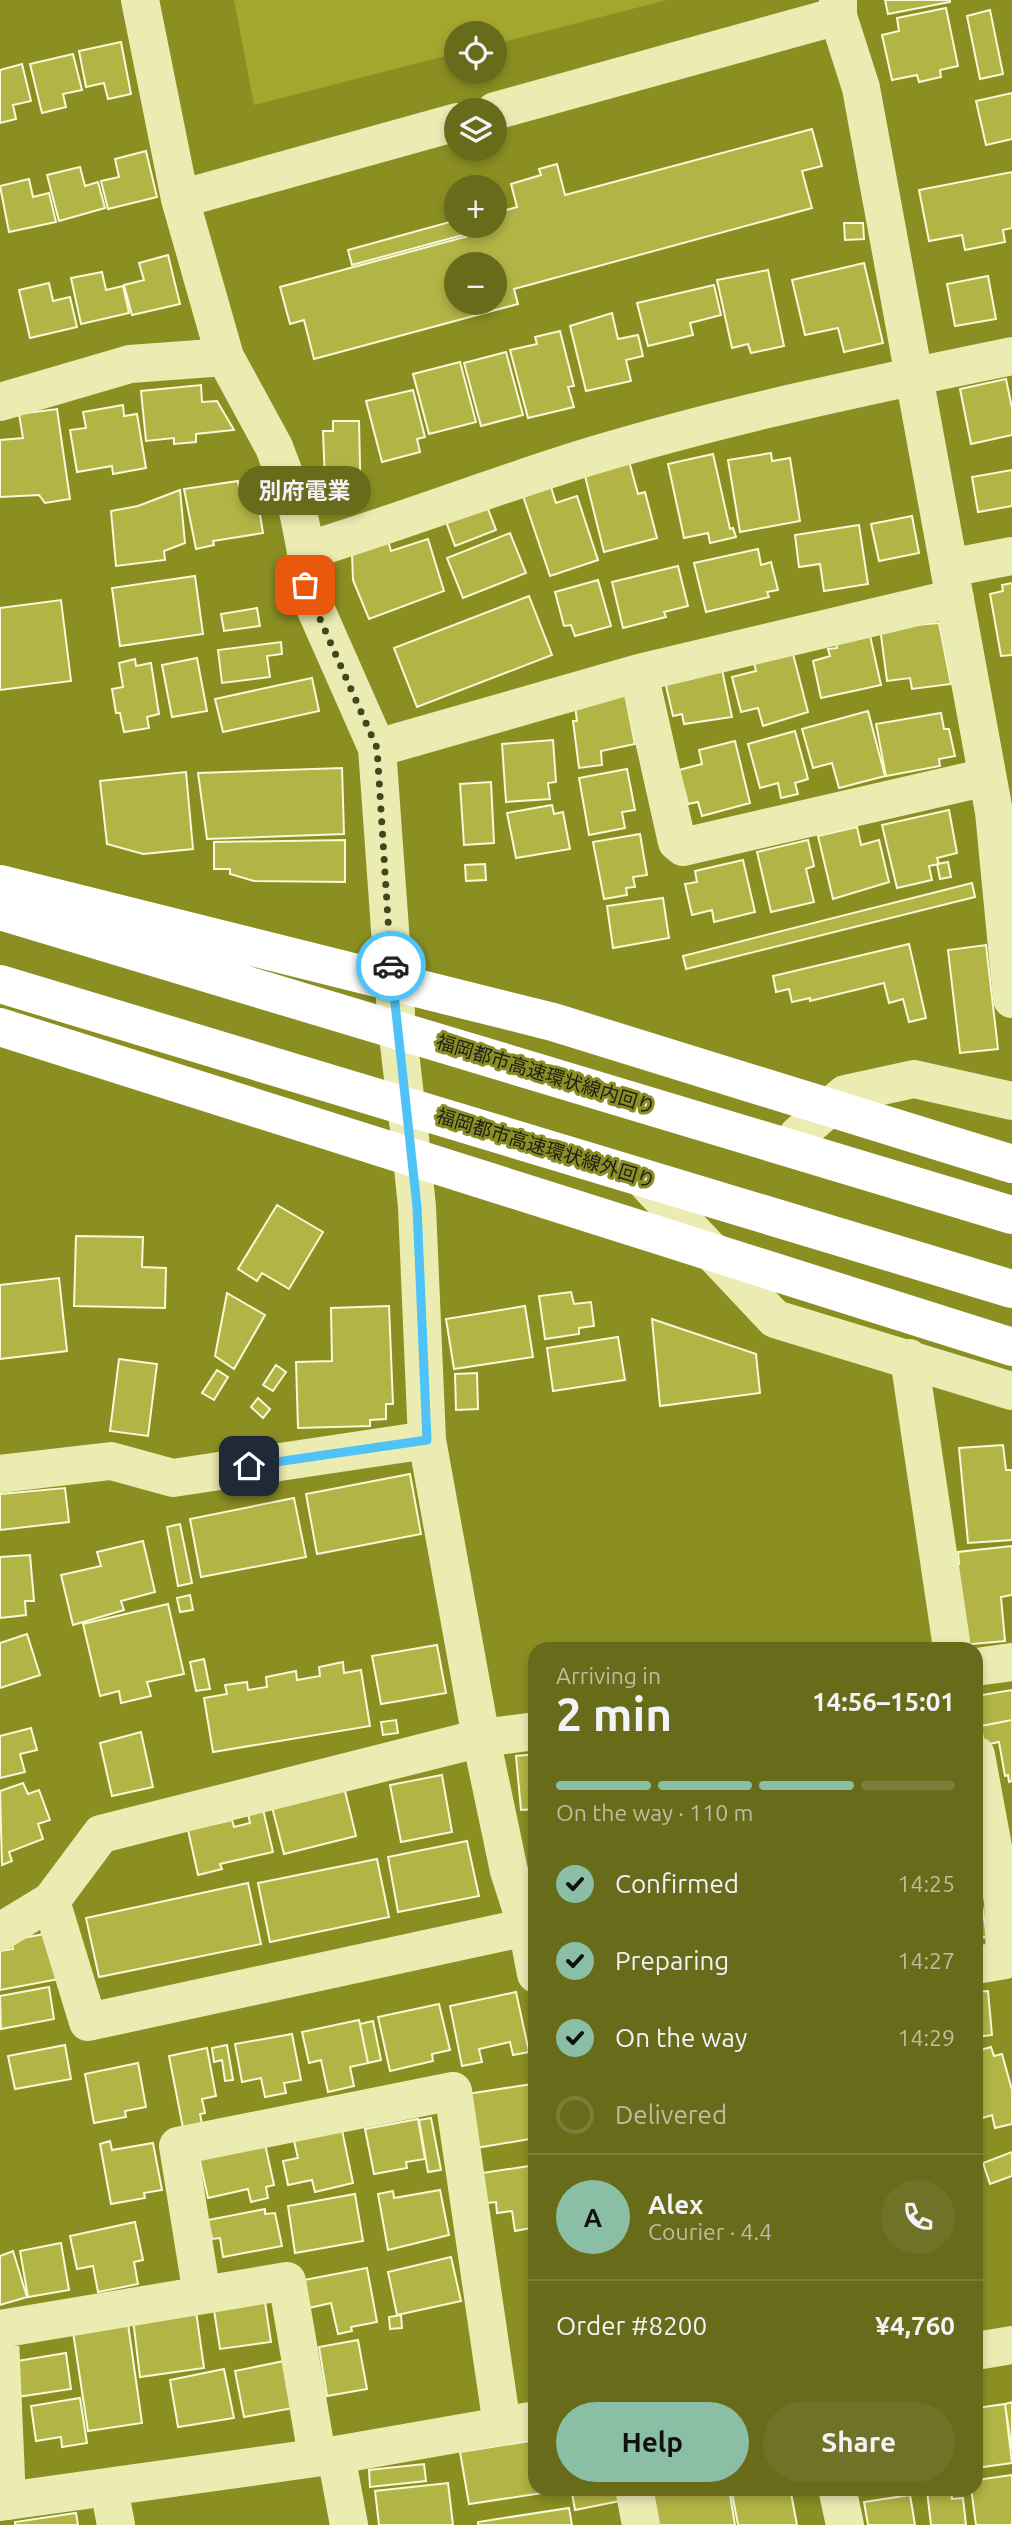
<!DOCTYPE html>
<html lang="en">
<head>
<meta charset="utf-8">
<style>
	body { margin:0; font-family:Ubuntu,"Noto Sans JP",sans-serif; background:#707327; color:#f1f3f6; height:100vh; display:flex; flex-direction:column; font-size:26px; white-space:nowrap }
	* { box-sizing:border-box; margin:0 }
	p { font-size:23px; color:#bdbfa2 }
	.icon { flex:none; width:38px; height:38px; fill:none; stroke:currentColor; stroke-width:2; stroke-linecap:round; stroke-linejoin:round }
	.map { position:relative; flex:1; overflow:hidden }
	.side { position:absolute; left:528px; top:1642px; width:455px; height:854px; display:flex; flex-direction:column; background:#686b1a; border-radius:21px; box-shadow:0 4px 10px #0003 }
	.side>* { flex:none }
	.fabs { position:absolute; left:444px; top:21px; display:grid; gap:14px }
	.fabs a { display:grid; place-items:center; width:63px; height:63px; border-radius:50%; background:#686b1a; box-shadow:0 4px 10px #0003; font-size:35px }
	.pin { position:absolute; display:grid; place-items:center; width:60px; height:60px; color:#fff; margin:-30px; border-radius:14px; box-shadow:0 4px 10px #0006 }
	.courier { position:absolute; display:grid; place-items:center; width:70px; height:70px; margin:-35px; border:5px solid #4fc3f7; border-radius:50%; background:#fff; color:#222; box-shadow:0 2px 9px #0007 }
	.bubble { position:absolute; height:49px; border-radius:24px; background:#686b1a; box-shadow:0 4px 10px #0003; font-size:23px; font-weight:700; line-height:49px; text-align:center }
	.head em { font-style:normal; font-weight:700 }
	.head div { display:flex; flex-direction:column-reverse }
	.head { display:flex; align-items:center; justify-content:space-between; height:119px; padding:0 28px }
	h1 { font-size:46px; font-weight:700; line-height:52px }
	.bar { display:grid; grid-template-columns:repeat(4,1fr); gap:10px 7px; align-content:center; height:84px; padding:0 28px }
	.bar i { height:9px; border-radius:5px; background:#7b7e39 }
	.bar .selected { background:#8abfa5 }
	.bar p { grid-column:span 4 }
	.line { display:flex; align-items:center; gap:18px; padding:0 28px; border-top:2px solid #7b7e39 }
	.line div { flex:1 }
	.round { display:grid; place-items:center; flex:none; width:74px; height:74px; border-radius:37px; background:#707327 }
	ol { padding:0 28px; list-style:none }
	li { display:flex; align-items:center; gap:21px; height:77px }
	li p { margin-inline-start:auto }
	li .icon { padding:7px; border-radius:50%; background:#8abfa5; color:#111; stroke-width:4 }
	li:last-child { color:#bdbfa2 }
	li i { width:38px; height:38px; border:4px solid #7b7e39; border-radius:50% }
	.cta { display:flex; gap:14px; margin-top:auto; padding:14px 28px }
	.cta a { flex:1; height:80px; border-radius:42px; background:#8abfa5; color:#111; font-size:28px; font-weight:700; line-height:80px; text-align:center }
	.cta a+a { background:#707327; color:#f1f3f6 }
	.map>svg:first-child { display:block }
	.green { fill:#a4a72c }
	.building { fill:#b2b446; stroke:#f8f9d7; stroke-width:2; fill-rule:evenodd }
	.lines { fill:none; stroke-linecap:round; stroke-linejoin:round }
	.minor { stroke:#ebecb2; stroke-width:38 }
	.tertiary { stroke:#ebecb2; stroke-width:38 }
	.motorway-bridge { stroke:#fff; stroke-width:38 }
	.done { stroke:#44451f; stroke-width:7; stroke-dasharray:0 12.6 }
	.route { stroke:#4fc3f7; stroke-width:9 }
	.labels { text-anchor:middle; stroke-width:6; stroke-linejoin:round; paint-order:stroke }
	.street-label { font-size:19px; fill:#1d1d1d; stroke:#8b8f22 }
</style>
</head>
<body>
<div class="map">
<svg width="1012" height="2525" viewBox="0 0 1012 2525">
	<rect width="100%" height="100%" fill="#8b8f22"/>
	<path class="green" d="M234 0H667L495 44V33H457V53L254 105Z"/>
	<path class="building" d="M885 0H950V2L888 14Z
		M946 8 958 66 940 70 941 77 919 82 917 75 892 80 882 35 899 31 897 18Z
		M990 10 1003 74 980 79 967 16Z
		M121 42 131 94 108 99 104 83 86 87 79 51Z
		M73 54 82 90 63 94 66 107 42 113 30 64Z
		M22 64 31 101 13 105 16 119 0 123V70Z
		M1012 93V139L986 145 976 101Z
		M812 129 822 166 802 171 812 208 514 289 518 304 314 359 304 320 290 324 280 287 483 232 482 226H495V213L517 207 511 184 541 175 539 169 557 164 565 195ZM457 264H495V303H457Z
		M146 151 157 197 108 209 101 181 119 177 115 159Z
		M80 167 85 186 98 182 105 208 59 221 47 175Z
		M1012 172V228L1003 230 1005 242 965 250 962 235 929 241 919 190Z
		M29 179 33 197 49 193 56 222 9 232 0 186Z
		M457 220V226H472L474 232 352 265 348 250Z
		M844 223H863L864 239 845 240Z
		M168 255 180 304 132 315 124 285 144 280 139 263Z
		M864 263 883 343 844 352 838 328 805 335 792 280Z
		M768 270 784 346 751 353 748 344 732 348 717 280Z
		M102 272 106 290 123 286 129 313 81 324 71 278Z
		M988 276 996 319 955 326 947 284Z
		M49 283 53 301 70 297 77 327 30 338 19 290Z
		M714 285 721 315 690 323 693 335 648 346 637 303Z
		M612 313 618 339 638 335 643 356 626 360 631 381 586 391 570 326Z
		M560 331 574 386 568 387 574 407 528 418 510 350 537 344 535 337Z
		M506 352 523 415 481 426 464 363Z
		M460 362 476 422 429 434 413 374Z
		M1006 379 1012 408V435L971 444 960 389Z
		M201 385 202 402 217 401 234 430 196 434V442L174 444V438L146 441 141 391Z
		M413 390 425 437 417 439 420 452 382 462 366 401Z
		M123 405 124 416 137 414 146 468 113 474 112 466 77 472 70 430 86 428 83 412Z
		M57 409 70 499 45 503 39 495 0 497V440L23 438 19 414Z
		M333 421H359L361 507 335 508 325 482 323 431H333Z
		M771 453 772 461 790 458 800 521 740 532 728 460Z
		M713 454 730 529 733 528 736 537 710 543 708 533 684 538 668 464Z
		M629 461 638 494 645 492 657 538 604 552 584 472Z
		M1012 470V506L978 512 972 477Z
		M238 481 240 493 256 490 263 533 213 541 214 545 196 549 184 489Z
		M550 484 556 503 577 496 598 560 550 576 522 493Z
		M180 490 185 543 164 551 165 560 116 566 111 511 138 506Z
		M485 501 496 530 455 546 444 516Z
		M912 516 919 553 879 561 871 524Z
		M859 525 868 584 824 591 820 564 799 567 795 535Z
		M510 533 526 573 463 598 447 558Z
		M428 539 444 591 369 619 353 580 352 555 388 541 391 551Z
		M758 549 761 565 771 562 778 590 767 592 769 597 706 612 694 563Z
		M678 566 688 606 664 612 666 617 623 628 612 582Z
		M195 576 203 634 120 646 112 588Z
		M598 580 611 626 575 636 571 625 564 626 555 592Z
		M1012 583V655L1001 656 990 594 1003 591 1002 585Z
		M529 596 552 655 417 707 394 648Z
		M61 600 71 681 0 690V608Z
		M257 608 260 626 224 631 221 614Z
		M939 623 951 684 912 689 910 678 887 681 880 628Z
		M869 631 881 685 821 698 813 661 830 656 828 649 837 648 835 639Z
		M281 642 282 654 267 656 270 677 222 683 218 650Z
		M793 654 808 712 763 726 758 708 741 712 732 677 756 671 754 663Z
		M197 658 207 711 172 717 162 665Z
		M135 659 136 666 151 663 159 714 147 717 149 728 124 732 120 713H116L112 689 123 687 119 663Z
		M721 665 732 717 684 724 682 714 673 716 664 677Z
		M312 678 319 711 223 732 215 699Z
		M625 694 635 744 601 751 602 765 579 768 573 721H577L575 706Z
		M868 711 885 776 839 788 832 763 813 768 802 729Z
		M941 713 944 729H949L955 756 939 759 940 766 886 776 876 724Z
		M795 731 808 779 795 783 798 794 781 798 778 783 760 788 748 744Z
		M553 740 556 782 548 783 550 799 506 802 502 744Z
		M735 741 750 803 702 816 698 802 688 804 679 770 702 764 699 750Z
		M342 768 344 834 207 839 198 773Z
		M627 769 635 810 622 812 625 828 589 835 579 778Z
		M186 772 193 849 143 854 107 844 100 781Z
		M491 782 494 843 464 845 460 784Z
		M552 805 554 814 563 812 570 849 516 858 507 813Z
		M949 810 957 853 937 858 939 864 929 866 932 880 897 888 882 825Z
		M857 827 861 845 879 840 889 882 833 899 818 836Z
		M640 834 647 875 633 877 635 887 626 888 627 895 604 899 593 842Z
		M345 840V882L254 881 230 874V869H214V842Z
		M808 840 814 866 806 869 814 902 771 912 757 852Z
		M743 860 755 912 714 922 712 910 692 915 685 884 697 882 695 871Z
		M948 862 951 877 940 879 937 864Z
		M485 864 486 880 466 881 465 865Z
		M972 883 975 897 686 969 683 956Z
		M663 898 669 938 613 948 607 906Z
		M909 944 926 1018 909 1022 903 999 889 1003 884 983 810 1001V998L792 1002 789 989 776 992 773 976Z
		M986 945 998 1049 960 1053 948 950Z
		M277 1205 323 1232 289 1289 262 1273 257 1281 238 1269Z
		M76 1236 143 1237 142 1267 166 1268 165 1308 74 1306Z
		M59 1278 67 1351 0 1359V1285Z
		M571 1292 574 1304 591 1302 594 1326 579 1328V1334L545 1339 539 1296Z
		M227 1293 265 1315 234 1369 215 1356Z
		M389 1306 393 1404H386V1419L370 1420V1426L298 1428 296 1362 332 1361 331 1308Z
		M525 1306 533 1357 454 1369 446 1319Z
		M652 1319 756 1354 760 1393 660 1406Z
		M618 1337 625 1380 553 1391 547 1348Z
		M119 1359 157 1364 148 1436 110 1431Z
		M276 1365 286 1372 273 1391 263 1385Z
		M217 1370 228 1377 214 1400 202 1393Z
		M477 1373 478 1409 456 1410 455 1374Z
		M258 1398 270 1409 263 1418 251 1407Z
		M1003 1445 1006 1470H1012V1540L968 1543 959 1448Z
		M410 1474 421 1534 317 1554 306 1494Z
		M65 1488 69 1522 0 1530V1494Z
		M294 1498 306 1557 201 1577 190 1519Z
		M180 1524 192 1583 178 1586 167 1527Z
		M143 1541 155 1592 121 1601 124 1610 73 1625 61 1575 101 1566 97 1552Z
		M1012 1546V1595L1001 1597 1005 1641 961 1645 953 1565 959 1564 958 1552Z
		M30 1555 34 1601H25L26 1615 0 1618V1557Z
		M190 1595 193 1610 180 1612 177 1598Z
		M168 1604 184 1674 147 1682 151 1696 121 1703 119 1691 100 1696 83 1624Z
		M27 1634 40 1675 0 1688V1643Z
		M437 1645 446 1693 381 1704 372 1656Z
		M204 1659 210 1689 196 1691 190 1662Z
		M343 1662 344 1673 361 1670 370 1726 213 1752 204 1698 227 1694 225 1685 247 1682 248 1690 267 1687 266 1677 296 1671 297 1680 320 1676 319 1667Z
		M1012 1690V1720L981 1726 976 1696Z
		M396 1720 398 1733 383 1735 381 1722Z
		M1012 1720V1781L1009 1782 1008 1775 1005 1776 999 1742 984 1745 981 1726Z
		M31 1728 37 1750 20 1754 25 1772 0 1778V1736Z
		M141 1732 153 1787 112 1796 100 1743Z
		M536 1754V1809L521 1810 516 1756Z
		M442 1775 452 1832 401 1842 390 1785Z
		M23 1783 28 1794 39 1790 50 1820 38 1824 43 1839 9 1852 12 1861 2 1865 0 1791Z
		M344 1787 356 1836 284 1854 271 1803Z
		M262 1805 273 1852 220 1864 222 1869 198 1875 188 1830 232 1820 234 1827 250 1823 247 1809Z
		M467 1841 479 1896 398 1912 388 1857Z
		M377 1859 389 1917 270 1942 258 1883Z
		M248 1883 261 1944 99 1977 86 1918Z
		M980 1892 987 1937 976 1938V1893Z
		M50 1933 59 1979 0 1990V1951L13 1949 11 1940Z
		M49 1987 54 2019 1 2029 0 1996Z
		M988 1991 992 2035 976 2037V1992Z
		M516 1992 529 2052 513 2055 510 2042 479 2049 482 2062 462 2066 450 2006Z
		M439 2004 450 2050 432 2054 433 2061 390 2071 378 2017Z
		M359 2020 368 2063 350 2067 354 2086 328 2092 321 2060 309 2063 302 2032Z
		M373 2021 381 2060 368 2063 360 2024Z
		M292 2034 301 2080 284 2083 286 2093 265 2097 261 2078 242 2082 235 2044Z
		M65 2045 71 2079 15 2089 8 2056Z
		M227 2045 233 2080 225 2081 222 2060 214 2062 212 2048Z
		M991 2047 994 2056 1002 2054 1012 2090V2124L995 2128 992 2115 976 2120V2051Z
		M207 2048 216 2096 202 2099 205 2113 200 2114 202 2124 183 2128 169 2056Z
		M138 2063 146 2107 125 2111 126 2117 94 2123 85 2074Z
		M532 2084 536 2138 476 2148 467 2094Z
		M431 2118 441 2170 428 2172 419 2120Z
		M418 2119 425 2159 406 2162 407 2168 374 2174 365 2129Z
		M342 2130 353 2183 315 2192 312 2180 288 2185 283 2161 298 2158 294 2141Z
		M110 2141 112 2150 153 2143 162 2190 144 2193 145 2198 111 2204 100 2144Z
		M265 2144 274 2185 266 2187 268 2198 251 2202 248 2189 208 2198 199 2157Z
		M1012 2152V2176L990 2184 983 2163Z
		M536 2165V2227L515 2231 512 2211 497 2213 496 2202 487 2203 482 2173Z
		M440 2190 449 2235 388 2250 378 2194 393 2191 394 2198Z
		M355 2194 363 2241 295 2253 288 2206Z
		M265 2209V2214L275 2213 282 2246 223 2257 220 2238 212 2239 208 2220Z
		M135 2222 143 2260 134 2262 138 2284 98 2292 93 2266 77 2269 70 2236Z
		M976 2225 981 2254 976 2255Z
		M61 2243 69 2290 28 2297 20 2251Z
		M13 2251 27 2297 0 2305V2256Z
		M451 2257 461 2301 397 2315 388 2272Z
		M367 2268 377 2322 351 2327 352 2331 338 2334 331 2303 309 2308 304 2280Z
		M265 2302 271 2342 220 2349 214 2310Z
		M196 2311 204 2368 140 2377 133 2319Z
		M401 2315 402 2328 390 2329 389 2317Z
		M128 2324 142 2423 88 2431 73 2332Z
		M358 2340 367 2389 327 2396 319 2347Z
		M66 2353 71 2389 17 2397 11 2362Z
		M284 2361 293 2408 244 2417 235 2371Z
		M224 2369 234 2418 178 2427 170 2380Z
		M80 2398 87 2443 62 2447 61 2437 36 2441 31 2406Z
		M1012 2402V2451L1005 2404Z
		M1005 2404 1012 2463 976 2468V2408Z
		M536 2440V2488H556V2491L469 2504 460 2452Z
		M424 2464 426 2481 370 2487 369 2470Z
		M1012 2475V2525H976L971 2488H976V2480Z
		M448 2483 453 2525H379L375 2491Z
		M571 2488H618L620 2501 575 2510Z
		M652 2488H729L735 2525H657Z
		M731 2488H790L797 2525H738Z
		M951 2489 952 2499 963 2498 966 2525H931L927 2491Z
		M910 2495 915 2525H868L864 2502Z
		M569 2508 572 2525H478V2522Z
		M76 2513 78 2525H15V2522Z"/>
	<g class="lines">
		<path class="minor" d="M140 0 180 199 225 357 274 447 298 511 306 551 305 585 377 748 396 1013
			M838 0V16L861 88 994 812 1012 999
			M495 111 838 16
			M180 199 457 122
			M0 402 130 364 225 357
			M306 551C401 522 494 486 588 457 727 415 870 385 1012 356
			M949 568 1012 556
			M639 673 677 842 683 847 987 777
			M377 748 639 673 955 598
			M409 1128 417 1207 427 1440 481 1738 509 1871 527 1927 536 1974
			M798 1135 845 1094 914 1079 1012 1101
			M648 1184 775 1319 1012 1391
			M909 1358 952 1648
			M0 1474 111 1461 173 1478 427 1440
			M976 1667 1012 1662
			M976 1755 1003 1901 1005 1960 976 1965
			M51 1901 88 2022 527 1927
			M0 1932 51 1901 101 1834 481 1738 536 1731
			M202 2295 178 2146 453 2091 502 2426
			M0 2329 287 2281 317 2456
			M0 2337 7 2501
			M336 2455 349 2525
			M109 2488 116 2525
			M634 2488 641 2525
			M837 2488 845 2525"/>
		<path class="tertiary" d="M396 1018 408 1122
			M976 2351 1012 2345
			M0 2502 336 2455 536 2420"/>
		<path class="motorway-bridge" d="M0 884 553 1022 1012 1164
			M0 911 1012 1215
			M0 984 1012 1289
			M0 1027 1012 1347"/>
	</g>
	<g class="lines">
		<path class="done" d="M305 585 377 748 391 966"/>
		<path class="route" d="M249 1466 427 1440 417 1207 391 966"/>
	</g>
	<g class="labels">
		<g class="street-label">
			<text transform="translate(546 1074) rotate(17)" y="7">福岡都市高速環状線内回り</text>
			<text transform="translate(546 1148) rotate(17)" y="7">福岡都市高速環状線外回り</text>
		</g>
	</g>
</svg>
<div class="fabs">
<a><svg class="icon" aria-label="locate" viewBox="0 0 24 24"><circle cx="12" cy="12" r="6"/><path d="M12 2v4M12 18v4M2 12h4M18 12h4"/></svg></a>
<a><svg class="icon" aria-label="layers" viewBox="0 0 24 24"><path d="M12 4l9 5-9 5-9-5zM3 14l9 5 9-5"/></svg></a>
<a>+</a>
<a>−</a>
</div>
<div class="pin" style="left:305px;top:585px;background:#ea580c"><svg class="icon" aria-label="bag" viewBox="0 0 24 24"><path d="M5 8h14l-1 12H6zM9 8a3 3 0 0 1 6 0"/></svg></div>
<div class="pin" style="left:249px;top:1466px;background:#1f2937"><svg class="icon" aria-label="home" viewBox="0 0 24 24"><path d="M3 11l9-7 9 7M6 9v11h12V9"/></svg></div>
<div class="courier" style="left:391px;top:966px"><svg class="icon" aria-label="car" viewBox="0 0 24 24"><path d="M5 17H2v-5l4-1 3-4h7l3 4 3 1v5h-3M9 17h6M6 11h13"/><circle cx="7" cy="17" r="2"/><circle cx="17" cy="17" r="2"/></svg></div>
<div class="bubble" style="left:238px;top:466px;width:133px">別府電業</div>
<section class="side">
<div class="head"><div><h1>2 min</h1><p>Arriving in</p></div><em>14:56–15:01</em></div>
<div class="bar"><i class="selected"></i><i class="selected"></i><i class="selected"></i><i></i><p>On the way · 110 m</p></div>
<ol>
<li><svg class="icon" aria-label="check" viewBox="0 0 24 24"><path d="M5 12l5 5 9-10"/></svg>Confirmed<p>14:25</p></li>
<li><svg class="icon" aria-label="check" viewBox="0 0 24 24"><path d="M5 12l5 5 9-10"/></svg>Preparing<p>14:27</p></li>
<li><svg class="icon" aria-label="check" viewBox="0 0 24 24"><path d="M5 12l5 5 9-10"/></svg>On the way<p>14:29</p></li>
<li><i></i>Delivered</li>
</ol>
<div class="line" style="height:126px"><b class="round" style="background:#8abfa5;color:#111">A</b><div><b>Alex</b><p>Courier · 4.4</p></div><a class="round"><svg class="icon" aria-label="phone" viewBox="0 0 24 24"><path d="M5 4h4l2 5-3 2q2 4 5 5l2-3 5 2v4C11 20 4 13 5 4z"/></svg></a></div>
<div class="line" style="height:91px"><div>Order #8200</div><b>¥4,760</b></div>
<div class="cta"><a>Help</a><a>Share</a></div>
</section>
</div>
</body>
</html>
